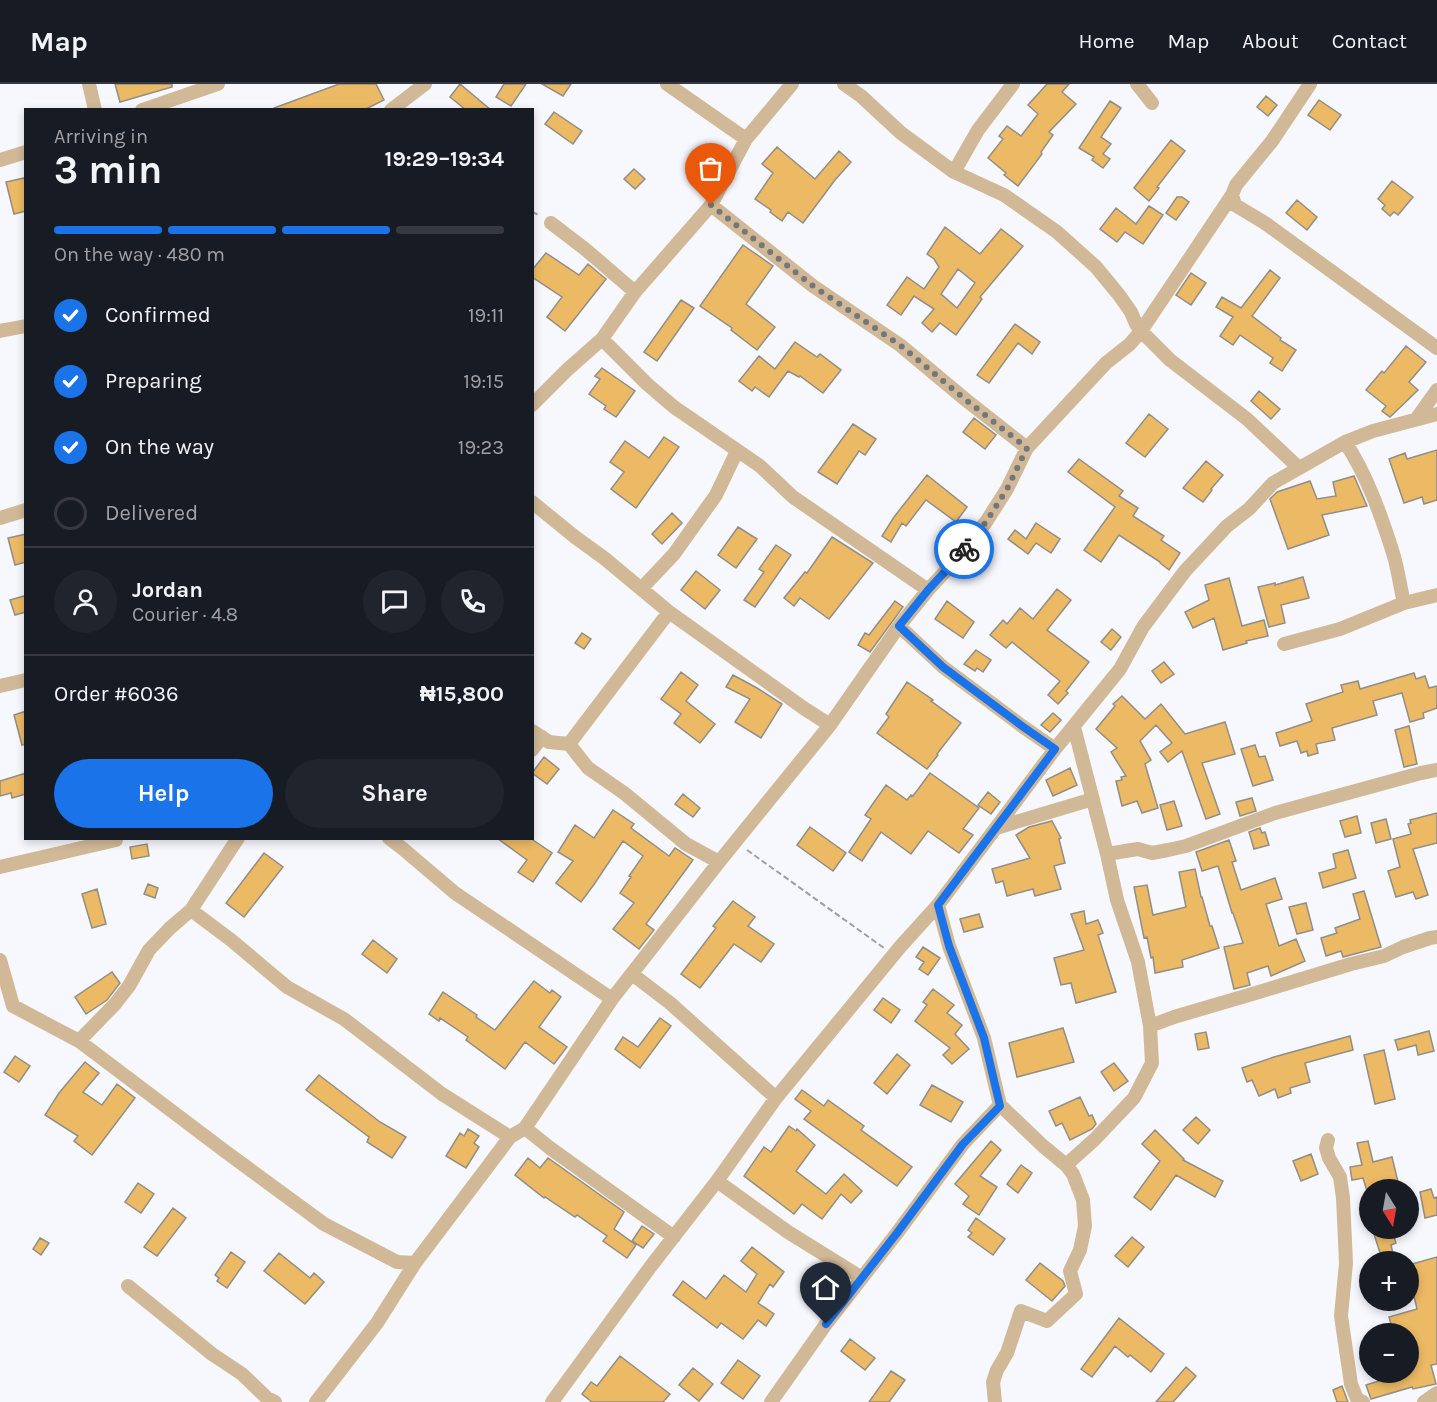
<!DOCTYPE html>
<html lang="en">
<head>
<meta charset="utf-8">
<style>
	body { margin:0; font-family:Karla,sans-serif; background:#20242c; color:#f1f3f6; height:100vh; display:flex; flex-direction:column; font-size:22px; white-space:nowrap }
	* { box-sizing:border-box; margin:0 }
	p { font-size:20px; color:#9ea1a6 }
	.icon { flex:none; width:33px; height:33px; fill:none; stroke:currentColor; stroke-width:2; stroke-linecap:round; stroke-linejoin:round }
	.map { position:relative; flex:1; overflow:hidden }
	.side { position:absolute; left:24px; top:24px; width:510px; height:732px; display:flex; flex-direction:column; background:#171b24; border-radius:0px; box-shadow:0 3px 9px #0003 }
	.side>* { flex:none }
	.needle { width:39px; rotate:169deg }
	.tools { position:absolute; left:1359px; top:1095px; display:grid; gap:12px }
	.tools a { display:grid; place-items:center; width:60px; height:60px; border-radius:50%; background:#171b24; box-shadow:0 3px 9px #0003; font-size:30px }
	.pin { position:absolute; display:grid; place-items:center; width:51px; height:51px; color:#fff; margin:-62px -26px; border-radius:50% 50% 50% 0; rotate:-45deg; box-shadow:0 0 6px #0007 }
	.pin .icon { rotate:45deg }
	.courier { position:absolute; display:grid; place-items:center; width:60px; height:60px; margin:-30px; border:4px solid #1a73e8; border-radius:50%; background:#fff; color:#222; box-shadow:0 2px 8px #0007 }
	.summary em { font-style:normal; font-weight:700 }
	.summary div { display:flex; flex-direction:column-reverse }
	.summary { display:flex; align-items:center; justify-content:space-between; height:102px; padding:0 30px }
	h1 { font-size:39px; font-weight:700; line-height:45px }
	.bar { display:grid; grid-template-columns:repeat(4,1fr); gap:9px 6px; align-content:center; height:72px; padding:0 30px }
	.bar i { height:8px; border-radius:4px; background:#363941 }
	.bar .current { background:#1a73e8 }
	.bar p { grid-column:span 4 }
	.line { display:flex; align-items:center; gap:15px; padding:0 30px; border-top:2px solid #363941 }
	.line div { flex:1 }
	.round { display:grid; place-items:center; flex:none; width:63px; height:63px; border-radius:32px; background:#20242c }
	ol { padding:0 30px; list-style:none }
	li { display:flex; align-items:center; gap:18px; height:66px }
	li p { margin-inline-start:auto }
	li .icon { padding:6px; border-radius:50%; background:#1a73e8; color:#fff; stroke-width:4 }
	li:last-child { color:#9ea1a6 }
	li i { width:33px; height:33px; border:3px solid #363941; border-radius:50% }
	.action { display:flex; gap:12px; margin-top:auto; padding:12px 30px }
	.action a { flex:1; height:69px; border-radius:36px; background:#1a73e8; color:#fff; font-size:24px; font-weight:700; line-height:69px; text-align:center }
	.action a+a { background:#20242c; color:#f1f3f6 }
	header { display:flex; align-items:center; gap:36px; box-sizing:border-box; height:84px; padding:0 30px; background:#171b24; border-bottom:2px solid #363941 }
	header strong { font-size:28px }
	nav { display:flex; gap:33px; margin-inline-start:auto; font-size:21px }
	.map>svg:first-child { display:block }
	.building { fill:#ecba65; stroke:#928d85; stroke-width:1.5; fill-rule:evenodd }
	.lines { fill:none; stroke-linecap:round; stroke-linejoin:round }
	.path { stroke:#9e9fa3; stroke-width:2; stroke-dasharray:6 3; stroke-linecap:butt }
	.street { stroke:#d1b998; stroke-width:14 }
	.done { stroke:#75767a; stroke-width:6; stroke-dasharray:0 10.8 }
	.route { stroke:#1a73e8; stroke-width:8 }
</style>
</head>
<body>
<header>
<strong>Map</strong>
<nav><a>Home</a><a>Map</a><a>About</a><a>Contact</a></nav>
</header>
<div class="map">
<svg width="1437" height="1318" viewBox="0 0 1437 1318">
	<rect width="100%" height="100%" fill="#f7f8fe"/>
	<path class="building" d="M115 0H172V3L120 18Z
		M339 0H376L384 16 364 26H274V24Z
		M460 0 491 26H466L450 13Z
		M504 0H526L511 22 496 13Z
		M542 0H571L563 12Z
		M1047 0H1069L1062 8 1076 20 1049 48 1053 51 1041 68 1042 70 1018 102 1004 91 1006 89 988 74 1003 55 999 52 1007 42 1021 52 1038 30 1028 21Z
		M1266 12 1277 21 1268 32 1257 23Z
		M1319 16 1341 31 1330 46 1308 31Z
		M1110 17 1121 24 1101 53 1111 60 1103 70 1110 75 1103 84 1092 76 1094 73 1079 64Z
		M554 28 582 47 573 60 545 40Z
		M1171 56 1185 67 1157 103 1159 104 1149 117 1134 104Z
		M777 63 815 95 839 67 851 78 835 96 803 139 788 128 782 137 770 128 771 126 755 115 773 89 762 80Z
		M634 85 645 95 635 105 624 95Z
		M24 94 26 101V127L14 130 6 98Z
		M1392 97 1413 113 1398 131 1394 128 1390 132 1382 125 1385 121 1378 115Z
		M1177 113H1182L1189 118 1176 136 1166 129Z
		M1297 116 1317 133 1307 146 1286 129Z
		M1149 122 1163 131 1143 160 1125 148 1117 158 1100 145 1116 124 1136 140Z
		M945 143 980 170 1001 145 1023 162 980 213 982 215 956 251 940 239 932 248 922 239 934 225 914 212 901 231 887 221 907 193 924 205 939 183 934 175 927 170ZM958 185 975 199 957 224 941 210Z
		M743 161 773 182 746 220 775 243 757 266 731 246 732 244 700 222Z
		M546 169 579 191 588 180 606 195 565 247 547 233 562 213 532 193V186Z
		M1270 186 1280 194 1252 232 1281 254 1280 256 1296 266 1282 287 1270 279 1273 274 1240 251 1233 261 1220 252 1233 233 1216 223 1222 213 1241 224Z
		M1191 189 1206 199 1191 221 1176 211Z
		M681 216 694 224 657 277 644 268Z
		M1015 240 1040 258 1032 270 1018 259 989 299 977 291Z
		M795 258 817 273 820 270 841 286 823 309 800 292 799 293 788 287 769 313 755 303 752 307 739 297 759 272 775 285Z
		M1406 262 1426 278 1409 298 1418 306 1390 333 1382 327 1386 322 1366 306 1382 287 1384 289Z
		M602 284 635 307 616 333 604 325 606 322 589 310 600 295 595 292Z
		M1259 307 1280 325 1271 335 1251 317Z
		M1149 330 1168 345 1145 373 1126 359Z
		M974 334 996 351 985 365 963 348Z
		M853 340 876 355 865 371 859 367 837 400 818 388Z
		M664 353 679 363 636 424 611 405 624 388 610 378 625 357 649 374Z
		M1437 366V416L1424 420 1422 413 1404 419 1389 375 1405 369 1407 375Z
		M1079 375 1123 407 1119 412 1138 424 1133 432 1164 452 1161 456 1180 469 1169 486 1160 479V478L1119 451 1101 478 1084 466 1115 423 1068 388Z
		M1206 377 1223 391 1211 405 1212 406 1203 418 1183 404Z
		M927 391 967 423 956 438 926 416 906 442 902 439 891 458 882 452 894 433Z
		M1354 392 1367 422 1322 431 1329 451 1288 465 1270 415 1277 408 1310 397 1317 415 1336 412 1333 398Z
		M672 429 682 439 662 460 652 450Z
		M1036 439 1060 455 1051 469 1036 459 1028 470 1008 455 1015 446 1026 455Z
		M738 443 757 455 736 484 718 471Z
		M26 450V478L15 481 8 454Z
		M832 453 873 479 829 535 800 514 794 522 784 514 805 488 807 489Z
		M776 461 791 471 755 523 744 516 764 488 759 485Z
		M696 487 720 506 705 525 681 506Z
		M1303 493 1309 514 1281 521 1285 539 1269 543 1258 503 1275 499V501Z
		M1229 494 1242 542 1264 536 1268 552 1246 557 1247 559 1223 566 1214 534 1193 544 1185 528 1209 516 1205 501Z
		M1057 505 1071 516 1047 546 1089 578 1066 607 1068 609 1058 620 1048 611 1060 597 1012 558 1006 564 990 551 1003 536 1007 540 1020 524 1033 535Z
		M24 512 26 518V528L15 531 10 516Z
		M895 517 903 523 870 568 858 561 865 549 869 551Z
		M947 517 974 538 963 554 935 535Z
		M1112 545 1121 553 1111 566 1101 558Z
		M582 549 591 555 584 565 575 559Z
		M976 566 991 576 983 588 977 584 975 587 964 580Z
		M1164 578 1174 590 1161 599 1152 587Z
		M681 588 698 601 686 617 715 640 700 659 674 639 681 630 661 615Z
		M1414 589 1416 595 1425 592 1429 604 1437 602V624L1423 629 1424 634 1410 638 1402 609 1373 617 1377 631 1332 644 1335 656 1316 660 1318 669 1308 672 1307 667 1301 669 1297 657 1280 662 1276 649 1312 637 1306 620 1343 608 1341 601 1358 597 1360 605Z
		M733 591 757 604 782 620 761 654 735 638 750 615 726 603Z
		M907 598 933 616 931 617 961 639 937 670 938 671 927 685 877 649 889 633 886 630Z
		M1122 612 1145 635 1161 620 1185 650 1225 638 1235 670 1202 679 1220 730 1206 735 1182 667 1168 678 1160 668 1172 659 1156 641 1140 657 1151 676 1145 680 1158 724 1142 729 1137 717 1122 722 1116 697 1122 696 1121 693 1126 692 1111 668 1117 664 1096 645 1115 622 1113 620Z
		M26 627V660L22 661 14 631Z
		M1053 629 1061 636 1050 648 1041 641Z
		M1409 642 1417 680 1404 683 1395 646Z
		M1255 661 1259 673 1265 672 1273 696 1253 702 1241 665Z
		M544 673 559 685 547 700 532 689Z
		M1070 684 1077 701 1053 712 1046 696Z
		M26 689V710L12 714 11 709 0 712V697Z
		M930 689 979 724 963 745 973 751 959 769 928 747 911 770 881 748 862 777 849 768 871 735 865 731 886 701 907 716 911 711 913 712Z
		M988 708 1000 718 991 730 978 721Z
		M683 710 700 724 693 733 675 720Z
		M1252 714 1256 727 1240 732 1236 718Z
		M1174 717 1182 742 1167 746 1160 721Z
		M613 726 634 740 631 744 669 772 675 764 693 776 646 840 654 846 639 865 613 845 634 819 620 809 631 793 629 792 643 772 623 757 595 799 581 818 556 799 573 777 558 768 575 741 594 754Z
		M1437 729V759L1413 765 1428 811 1416 815 1413 808 1396 813 1388 787 1400 783 1393 755 1411 750 1408 740 1411 739 1410 736Z
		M1357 732 1361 749 1345 753 1340 737Z
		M1386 735 1391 755 1376 759 1371 739Z
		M1052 737 1061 754 1059 755 1065 779 1054 782 1061 805 1035 812 1033 805 1007 812 1003 797 996 799 992 785 1030 774 1016 751 1029 743Z
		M810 743 846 769 833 787 797 761Z
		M1260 744 1262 749 1265 748 1269 761 1254 765 1249 748Z
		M497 754H530L552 769 533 798 518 788 527 776Z
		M1229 756 1236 777 1232 778 1241 806 1275 794 1282 815 1266 820 1279 862 1296 855 1305 877 1271 892 1268 882 1247 889 1250 901 1234 905 1224 863 1243 859 1233 829H1232L1218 782 1202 787 1196 768Z
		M147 760 149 772 132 775 130 763Z
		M1348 766 1356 794 1323 804 1319 789 1336 784 1333 770Z
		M264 769 283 783 244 833 226 819Z
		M1195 785 1201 813H1202L1210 842H1212L1219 864 1182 876 1183 883 1155 889 1153 873 1151 874 1147 853 1144 854 1134 803 1147 801 1153 831 1186 823 1179 788Z
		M148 800 158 804 155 814 144 810Z
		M97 805 106 840 92 844 82 810Z
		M1364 807 1381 863 1343 873 1341 867 1326 872 1321 854 1337 849 1335 844 1360 835 1353 810Z
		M733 817 755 833 748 842 774 860 761 878 734 860 700 904 681 890 716 844 713 842Z
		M1306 819 1313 846 1297 850 1289 823Z
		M1084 827 1086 840 1098 836 1103 849 1098 851 1116 908 1076 919 1071 899 1061 901 1054 874 1084 866 1071 830Z
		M979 830 983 843 964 848 960 835Z
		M373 856 397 875 387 889 362 870Z
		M923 863 940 874 928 891 919 885 924 878 916 873Z
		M112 888 120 899 107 916 86 930 75 913Z
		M534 897 550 909 552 906 561 913 539 943 567 963 554 980 525 958 505 985 466 956 468 953 440 934 439 937 429 930 443 908 477 931 476 933 495 946Z
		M933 905 954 921 947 929 962 941 955 950 969 965 952 980 943 971 950 964 915 937 927 921 923 918Z
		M883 914 900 926 891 939 874 926Z
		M660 934 671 942 640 984 615 965 623 953 638 963Z
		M1063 944 1074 978 1017 993 1009 959Z
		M1429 947 1434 967 1418 971 1416 961 1398 966 1395 956Z
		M1206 948 1209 964 1198 966 1195 950Z
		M1350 952 1353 966 1305 979 1310 998 1290 1004 1291 1009 1278 1014 1275 1005 1259 1012 1252 996 1247 998 1242 984 1274 973Z
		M1384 966 1395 1015 1375 1020 1364 971Z
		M897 970 910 981 887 1010 874 999Z
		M15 972 30 982 19 998 4 988Z
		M85 978 99 989 83 1008 102 1021 117 1000 135 1014 92 1071 74 1057 78 1052 45 1031 59 1009Z
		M1114 979 1128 997 1114 1007 1101 988Z
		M319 991 380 1038 406 1053 392 1074 367 1058 369 1053 306 1006Z
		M932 1001 963 1018 951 1038 920 1021Z
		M802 1006 824 1022 828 1016 864 1042 861 1046 912 1083 897 1102 804 1035 811 1027 795 1015Z
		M1080 1013 1089 1032 1092 1031 1096 1040 1092 1045 1070 1056 1062 1039 1056 1042 1049 1027Z
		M1196 1033 1210 1046 1198 1060 1183 1046Z
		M789 1042 796 1047 797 1045 815 1061 796 1087 826 1110 844 1090 862 1107 851 1119 841 1110 822 1135 802 1120 794 1130 744 1092 764 1063 771 1068Z
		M468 1045 479 1052 474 1059 479 1063 466 1084 446 1072 460 1049 464 1052Z
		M1155 1046 1184 1075 1183 1076 1223 1097 1215 1113 1176 1091 1151 1126 1134 1113 1160 1077 1142 1060Z
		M991 1057 1001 1066 980 1092 997 1103 979 1131 963 1120 969 1112 955 1100Z
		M1368 1057 1373 1078 1392 1073 1398 1098 1367 1107 1363 1094 1352 1096 1350 1083 1362 1081 1357 1059Z
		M1311 1070 1318 1090 1301 1097 1293 1077Z
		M528 1074 540 1084 548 1074 624 1128 614 1145 636 1161 627 1174 603 1157 607 1152 577 1131 575 1133 545 1113 544 1114 515 1091Z
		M1021 1081 1032 1089 1018 1109 1007 1100Z
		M138 1099 154 1110 141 1129 125 1118Z
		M1431 1105 1434 1114 1437 1113V1131L1425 1134 1420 1108Z
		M173 1124 186 1134 157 1172 144 1163Z
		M976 1134 1005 1155 993 1171 968 1153 972 1149 968 1146Z
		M642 1142 654 1150 643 1164 632 1157Z
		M1372 1144H1391L1396 1159 1391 1161 1395 1178H1383Z
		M1132 1153 1144 1163 1128 1183 1115 1172Z
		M40 1154 49 1159 41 1171 33 1165Z
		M752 1163 784 1188 773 1203 770 1200 758 1219 774 1230 766 1242 758 1236 743 1255 721 1239 717 1244 673 1211 683 1197 706 1215 724 1191 746 1208 757 1190 741 1177Z
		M231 1168 245 1178 227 1204 217 1197 219 1194 215 1191Z
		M279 1169 310 1194 314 1189 324 1198 305 1220 264 1187Z
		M1437 1173V1280L1431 1281 1436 1300 1413 1305 1412 1303 1371 1315 1366 1301 1408 1288V1250H1397V1247L1393 1248 1389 1233 1417 1225 1410 1195H1408V1181Z
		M1040 1179 1063 1197 1065 1202 1052 1217 1026 1196Z
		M1119 1234 1164 1270 1151 1288 1130 1271 1128 1273 1115 1262 1092 1293 1081 1285Z
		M850 1255 875 1274 865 1286 841 1267Z
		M620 1272 670 1310 663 1318H592L582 1310 591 1298 597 1302Z
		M738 1276 760 1292 743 1315 721 1299Z
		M1186 1283 1196 1292 1173 1318H1156Z
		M693 1284 713 1300 699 1317 679 1301Z
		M891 1287 905 1296 889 1318H869Z
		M1342 1302 1348 1318H1337L1333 1306Z"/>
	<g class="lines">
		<path class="path" d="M532 128 539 131
			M747 766 884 864"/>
		<path class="street" d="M89 0 95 26
			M667 0 746 55
			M844 0 861 12 901 49 954 88 978 46 1013 0
			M1137 0 1152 19
			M1310 0 1272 57 1236 101 1232 111 1235 121 1265 139 1437 264
			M142 26 218 0
			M391 26 425 0
			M0 76 26 68
			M954 88 1004 111 1057 148 1096 183 1119 211 1131 228 1136 240 1141 247 1170 276 1247 335 1299 384
			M711 121 813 202 900 261 966 316 1027 364
			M551 139 585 165 635 208
			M0 247 26 242
			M602 255 647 300 674 323 760 382 793 413 928 506
			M532 321 567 286 602 255 635 208 711 121 746 55 792 0
			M1417 334 1437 306
			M532 418 575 453 604 474 669 528 805 625 830 641
			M0 434 26 426
			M641 505 674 470 716 411 737 367
			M1404 519 1437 511
			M669 528 569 660 588 684 624 709 686 760 719 778
			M899 542 943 583 1022 642 1055 665
			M1284 560 1340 545 1404 519C1400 502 1398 485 1393 469 1381 431 1367 391 1345 358
			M0 602 26 596
			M1074 643 1107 770 1138 765 1152 769 1168 766 1186 762 1275 729 1421 689 1437 686
			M532 647 549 658 569 660
			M532 666 542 653
			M996 744 1093 715
			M389 754 402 764 455 809 612 915
			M1107 770 1117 816 1138 878 1150 942 1174 933 1259 908 1351 880 1384 872 1403 863 1430 854 1437 853
			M0 783 116 756
			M938 821 949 862 984 954 1000 1021 1043 1062 1066 1081 1073 1090 1083 1116 1085 1142 1080 1166 1070 1187 1076 1210 1047 1237 1021 1227 1007 1269 997 1286 993 1298 995 1318
			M191 826 238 754
			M0 876 13 922 79 957 226 1068 324 1140 397 1178 415 1179 510 1053 442 1010 344 935 287 903 231 856 191 826 170 844 149 866 129 902 115 920 79 957
			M632 890 670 919 776 1014
			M525 1044 550 1064 674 1153
			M510 1053 525 1044 612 915 719 778 830 641 899 542 928 506 953 479 986 438 1007 405 1027 364 1106 279 1130 260 1141 247 1232 111
			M1328 1056 1326 1064 1329 1074 1340 1093 1343 1114 1346 1179 1341 1232 1351 1300 1357 1315 1363 1318
			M1066 1081 1094 1056 1134 1014 1152 979 1150 942
			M717 1097 788 1148 862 1194
			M128 1202 212 1270 242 1290 267 1314 275 1318
			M316 1318 377 1239 415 1179
			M552 1318 651 1182 717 1097 776 1014 900 863 938 821 1055 665 1120 585 1143 543 1185 487 1227 442 1249 425 1273 399 1345 358 1373 347 1437 330
			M771 1318 826 1240 897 1149 963 1060 1000 1021
			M1424 1318 1437 1309"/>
	</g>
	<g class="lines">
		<path class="done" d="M711 121 813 202 900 261 966 316 1027 364 1007 405 986 438 964 465"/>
		<path class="route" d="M826 1240 897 1149 963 1060 1000 1022 984 954 949 862 938 821 1055 665 1022 642 943 583 899 542 928 506 953 479 964 465"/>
	</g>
</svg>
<div class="tools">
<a><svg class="needle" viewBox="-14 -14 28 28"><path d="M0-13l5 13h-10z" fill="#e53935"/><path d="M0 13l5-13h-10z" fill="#9ea1a6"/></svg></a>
<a>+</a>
<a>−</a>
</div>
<div class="pin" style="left:711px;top:121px;background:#ea580c"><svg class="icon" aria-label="bag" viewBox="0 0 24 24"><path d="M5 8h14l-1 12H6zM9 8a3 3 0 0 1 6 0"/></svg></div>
<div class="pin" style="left:826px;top:1240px;background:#1f2937"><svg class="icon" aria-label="home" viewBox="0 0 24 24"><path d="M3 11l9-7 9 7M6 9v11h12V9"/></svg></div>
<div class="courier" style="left:964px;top:465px"><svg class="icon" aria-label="bike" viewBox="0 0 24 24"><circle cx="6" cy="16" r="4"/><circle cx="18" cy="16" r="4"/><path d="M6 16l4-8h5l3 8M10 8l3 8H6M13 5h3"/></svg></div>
<section class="side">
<div class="summary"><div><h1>3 min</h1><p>Arriving in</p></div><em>19:29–19:34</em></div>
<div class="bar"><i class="current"></i><i class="current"></i><i class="current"></i><i></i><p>On the way · 480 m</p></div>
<ol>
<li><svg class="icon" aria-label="check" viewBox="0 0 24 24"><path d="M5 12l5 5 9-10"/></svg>Confirmed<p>19:11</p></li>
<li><svg class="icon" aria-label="check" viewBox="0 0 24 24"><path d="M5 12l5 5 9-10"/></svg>Preparing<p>19:15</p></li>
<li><svg class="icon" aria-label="check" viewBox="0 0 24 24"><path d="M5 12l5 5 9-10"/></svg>On the way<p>19:23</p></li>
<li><i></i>Delivered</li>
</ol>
<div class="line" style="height:108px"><a class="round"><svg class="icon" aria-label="person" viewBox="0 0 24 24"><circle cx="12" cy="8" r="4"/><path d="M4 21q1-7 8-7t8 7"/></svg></a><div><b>Jordan</b><p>Courier · 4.8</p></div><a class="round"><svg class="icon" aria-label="chat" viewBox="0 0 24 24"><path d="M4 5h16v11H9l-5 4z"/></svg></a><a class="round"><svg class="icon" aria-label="phone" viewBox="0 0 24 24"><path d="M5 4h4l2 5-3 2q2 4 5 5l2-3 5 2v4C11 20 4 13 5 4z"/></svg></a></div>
<div class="line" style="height:78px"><div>Order #6036</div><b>₦15,800</b></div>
<div class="action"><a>Help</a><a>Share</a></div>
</section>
</div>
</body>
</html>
